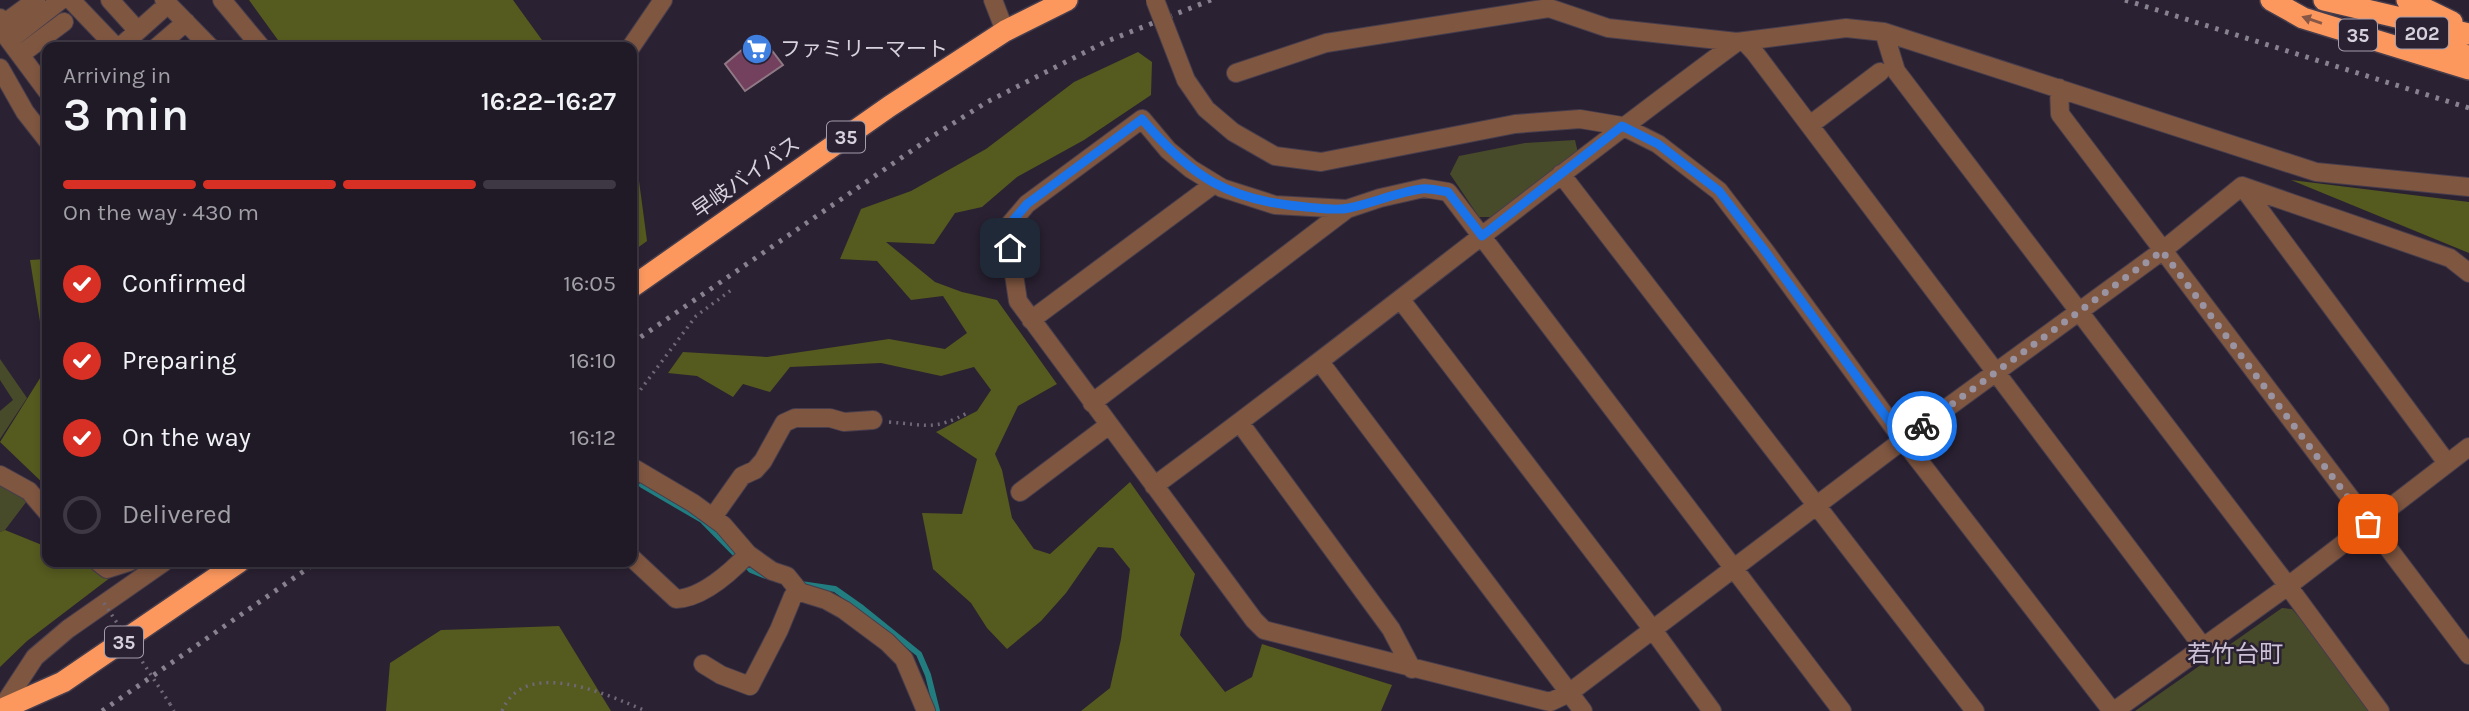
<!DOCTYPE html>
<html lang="en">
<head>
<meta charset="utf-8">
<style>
	body { margin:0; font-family:Karla,"Noto Sans JP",sans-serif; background:#28222e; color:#f1f3f6; height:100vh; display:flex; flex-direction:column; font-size:26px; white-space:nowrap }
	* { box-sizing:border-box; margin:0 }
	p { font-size:23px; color:#a2a0a7 }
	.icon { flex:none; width:38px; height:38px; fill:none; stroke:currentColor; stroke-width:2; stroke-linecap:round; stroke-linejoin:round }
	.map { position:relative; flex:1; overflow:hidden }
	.sheet { position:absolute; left:42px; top:42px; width:595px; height:525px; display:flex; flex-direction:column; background:#201926; border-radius:14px; box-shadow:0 4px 10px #0003,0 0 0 2px #3d3843 }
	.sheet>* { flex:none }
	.pin { position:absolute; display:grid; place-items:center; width:60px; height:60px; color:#fff; margin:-30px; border-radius:14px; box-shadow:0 4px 10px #0006 }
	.courier { position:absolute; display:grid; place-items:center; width:70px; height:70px; margin:-35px; border:5px solid #1a73e8; border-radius:50%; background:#fff; color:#222; box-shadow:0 2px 9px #0007 }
	.head em { font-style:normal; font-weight:600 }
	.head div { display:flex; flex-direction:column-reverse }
	.head { display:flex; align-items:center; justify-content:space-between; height:119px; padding:0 21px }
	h1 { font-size:46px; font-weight:600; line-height:52px }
	.bar { display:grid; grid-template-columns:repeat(4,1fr); gap:10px 7px; align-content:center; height:84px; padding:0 21px }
	.bar i { height:9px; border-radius:5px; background:#3d3843 }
	.bar .current { background:#d93025 }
	.bar p { grid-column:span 4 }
	ol { padding:0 21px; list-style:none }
	li { display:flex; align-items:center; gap:21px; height:77px }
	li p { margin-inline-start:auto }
	li .icon { padding:7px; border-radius:50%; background:#d93025; color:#fff; stroke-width:4 }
	li:last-child { color:#a2a0a7 }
	li i { width:38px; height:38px; border:4px solid #3d3843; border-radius:50% }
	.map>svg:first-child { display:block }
	.green { fill:#484b2a }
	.forest { fill:#555a1f }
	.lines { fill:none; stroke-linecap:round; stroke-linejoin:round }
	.stream { stroke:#227d80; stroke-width:6 }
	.building { fill:#73405e; stroke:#8f7985; stroke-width:2 }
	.minor-casing { stroke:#463d4d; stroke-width:20 }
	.highway-casing { stroke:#463d4d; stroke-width:24 }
	.path { stroke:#706877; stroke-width:3.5; stroke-dasharray:2 5; stroke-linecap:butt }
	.minor { stroke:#7f5640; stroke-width:18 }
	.highway { stroke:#fc985e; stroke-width:21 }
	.rail { stroke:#88818f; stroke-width:5; stroke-dasharray:3.5 7; stroke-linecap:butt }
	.minor-bridge-casing { stroke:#463d4d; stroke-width:20; stroke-linecap:butt }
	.path-bridge { stroke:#706877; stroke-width:3.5; stroke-dasharray:2 5; stroke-linecap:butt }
	.minor-bridge { stroke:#7f5640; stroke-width:18 }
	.oneway { fill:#885746 }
	.done { stroke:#9a93a1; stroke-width:7; stroke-dasharray:0 12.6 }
	.route { stroke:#1a73e8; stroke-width:9 }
	.labels { text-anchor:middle; stroke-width:5; stroke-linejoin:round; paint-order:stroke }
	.shield { fill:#2a2132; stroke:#a39caa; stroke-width:2 }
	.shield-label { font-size:19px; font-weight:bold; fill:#d7d1dd }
	.poi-label { font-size:21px; fill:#d7d1dd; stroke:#2a2132; text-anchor:start }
	.street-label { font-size:21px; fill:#d7d1dd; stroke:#2a2132 }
	.quarter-label { font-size:24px; fill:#ccc1d7; stroke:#2a2132 }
</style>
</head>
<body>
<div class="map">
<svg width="2469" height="711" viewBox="0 0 2469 711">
	<rect width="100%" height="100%" fill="#2a2132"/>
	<path class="green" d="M1575 140 1578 153 1494 217H1479L1450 174 1459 156 1525 143Z
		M0 359 27 398 0 439V411L13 400 0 380Z
		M0 481 30 497 5 530 0 532Z
		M2282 608 2292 609 2299 617 2371 711H2135Z"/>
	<path class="forest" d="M249 0H513L547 47H283Z
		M1138 52 1152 62 1151 95 1084 140 1017 177 982 207 955 213 934 244 886 242 935 282 962 292 997 300 1057 384 1018 406 995 454 1002 470 1012 518 1034 549 1050 554 1130 482 1195 574 1180 635 1225 692 1252 677 1262 644 1392 685 1381 711H1081L1110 688 1121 639 1130 569 1113 548 1098 547 1066 593 1041 621 1007 649 987 628 971 603 933 569 922 513 962 514 977 459 936 432 977 411 991 390 974 367 941 376 881 363 790 367 770 392 743 384 733 397 697 376 668 373 683 352 767 357 889 339 945 349 967 333 943 296 911 300 877 261 840 259 861 209 911 191 986 149 1074 82Z
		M632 128 647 241 632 252Z
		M2291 180 2469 202V253Z
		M47 259V365L30 260Z
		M47 367V487L0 442Z
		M5 530 47 547V562H84L115 574 27 641 0 667V532Z
		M559 626 611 711H386L390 663 441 630Z"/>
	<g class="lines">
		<path class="stream" d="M642 485 702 520 751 570 766 576
			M801 584 835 589 862 608 919 654 928 675 937 711"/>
	</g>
	<path class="building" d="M760 35 783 65 745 91 725 64Z"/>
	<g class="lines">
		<g class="minor-casing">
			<path id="minor" d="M71 0 116 47
				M110 0 138 31
				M164 0 210 47
				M222 0 261 47
				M993 0 1005 31
				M0 18 6 36 47 91
				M2 25 36 0
				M1884 32 1896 71 2288 586 2380 711
				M10 40 61 0
				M1744 41 1755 53 2203 647
				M120 47 168 4
				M157 47 186 22
				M631 47 663 0
				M20 55 64 22
				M0 68 25 112 47 140
				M1236 73 1326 43 1549 8 1608 28 1737 42 1846 28 1884 32 2316 172 2469 187
				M1186 80 1206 109 1233 132 1275 156 1321 162 1515 124 1580 119 1622 126 1658 144 1719 191 1765 251 1903 440 2112 711
				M2059 88 2060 114 2469 655
				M1810 125 1880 72
				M1561 174 1975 711
				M2242 186 2447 463
				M2242 186 2450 258 2469 273
				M1347 209 1275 205 1222 188 1191 169 1168 150 1142 119 1027 204 1010 224V248L1018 301 1254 620 1264 630 1550 702 1569 693 1903 440 2162 251 2242 186
				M1401 300 1653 630 1712 711
				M1031 320 1214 184
				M1320 362 1583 711
				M1092 403 1347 209 1380 198 1424 188 1448 192 1842 711
				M1240 423 1391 629 1412 669
				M632 467 693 503 723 525 748 554 772 571 787 576 800 592 826 600 844 610 887 642 904 659 926 711
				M0 475 29 491 47 512
				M1154 486C1351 341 1540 187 1737 42
				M1020 492 1109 425
				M713 517 742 476 755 470 763 461 784 423 795 418H830L844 422 873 420
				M632 558 676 599C702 598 731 572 748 554
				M98 562 107 569 129 562
				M703 664 721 675 750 686 779 630 793 596 800 592
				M1 709 35 657 68 629 164 562
				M2114 711 2288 586 2469 447"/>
		</g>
		<g class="highway-casing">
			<path id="highway" d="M2271 0 2303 18 2469 69
				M2324 0 2469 34
				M2407 0 2452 22
				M2413 26 2434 41 2469 57
				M632 287 890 106 1005 31 1067 0
				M0 710 63 682 239 562"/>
		</g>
		<path class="path" d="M632 401 696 316 734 288
			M889 422C927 425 934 431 969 412
			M170 704 174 711
			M502 711C525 656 608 695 646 711"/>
		<use href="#minor" class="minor"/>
		<use href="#highway" class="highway"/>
		<path class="rail" d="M2125 0 2469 108
			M632 343 933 136 987 102 1105 42 1211 0
			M102 711 317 562"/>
		<g class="minor-bridge-casing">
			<path id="minor-bridge" d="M1155 0 1186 80"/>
		</g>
		<path class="path-bridge" d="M104 603 170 704"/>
		<use href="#minor-bridge" class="minor-bridge"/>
	</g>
	<defs><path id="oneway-solid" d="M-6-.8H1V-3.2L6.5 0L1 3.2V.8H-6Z" transform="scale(1.75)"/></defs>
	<use class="oneway" href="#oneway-solid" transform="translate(2312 20) rotate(-161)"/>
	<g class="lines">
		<path class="done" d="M1922 426 2162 251 2368 524"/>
		<path class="route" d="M1010 248V224L1027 204 1142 119C1191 177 1229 201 1306 207 1320 208 1336 211 1349 208 1374 203 1397 192 1422 189 1430 188 1440 191 1448 192L1482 236 1622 126 1658 144 1719 191 1765 251 1903 440 1922 426"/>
	</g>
	<defs>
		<g id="supermarket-disc" transform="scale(1.575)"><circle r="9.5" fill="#3f7fe0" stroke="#2a2132"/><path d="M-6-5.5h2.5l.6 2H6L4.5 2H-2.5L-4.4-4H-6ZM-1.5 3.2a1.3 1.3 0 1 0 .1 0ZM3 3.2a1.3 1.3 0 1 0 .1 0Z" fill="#fff"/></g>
	</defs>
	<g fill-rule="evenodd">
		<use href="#supermarket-disc" x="757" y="49"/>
	</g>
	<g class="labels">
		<g class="shield">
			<rect x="2396" y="17.5" width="52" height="31" rx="5"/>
			<rect x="2339" y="19.5" width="38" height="31" rx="5"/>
			<rect x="827" y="121.5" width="38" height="31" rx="5"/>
			<rect x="105" y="626.5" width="38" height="31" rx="5"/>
		</g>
		<g class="shield-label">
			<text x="2422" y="40">202</text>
			<text x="2358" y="42">35</text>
			<text x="846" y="144">35</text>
			<text x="124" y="649">35</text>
		</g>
		<g class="poi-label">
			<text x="780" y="56">ファミリーマート</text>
		</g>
		<g class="street-label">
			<text transform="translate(746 177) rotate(-35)" y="7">早岐バイパス</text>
		</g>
		<g class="quarter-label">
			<text x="2235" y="662">若竹台町</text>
		</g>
	</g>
</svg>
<div class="pin" style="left:2368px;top:524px;background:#ea580c"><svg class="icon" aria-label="bag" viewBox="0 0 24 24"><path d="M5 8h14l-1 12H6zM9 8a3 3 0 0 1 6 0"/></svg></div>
<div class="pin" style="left:1010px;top:248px;background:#1f2937"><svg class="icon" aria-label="home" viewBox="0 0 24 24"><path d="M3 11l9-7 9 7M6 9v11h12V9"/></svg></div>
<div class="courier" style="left:1922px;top:426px"><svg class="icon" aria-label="bike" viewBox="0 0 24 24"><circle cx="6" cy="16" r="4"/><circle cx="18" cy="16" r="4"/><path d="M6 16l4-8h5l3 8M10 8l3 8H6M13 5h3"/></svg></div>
<section class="sheet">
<div class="head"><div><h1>3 min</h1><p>Arriving in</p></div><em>16:22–16:27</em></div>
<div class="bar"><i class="current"></i><i class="current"></i><i class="current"></i><i></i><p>On the way · 430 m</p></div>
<ol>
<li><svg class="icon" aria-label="check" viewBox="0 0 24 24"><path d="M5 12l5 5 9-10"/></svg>Confirmed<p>16:05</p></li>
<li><svg class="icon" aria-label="check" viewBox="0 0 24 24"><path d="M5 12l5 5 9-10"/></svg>Preparing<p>16:10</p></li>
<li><svg class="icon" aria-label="check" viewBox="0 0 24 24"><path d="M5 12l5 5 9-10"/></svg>On the way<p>16:12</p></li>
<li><i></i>Delivered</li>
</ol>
</section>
</div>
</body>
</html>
